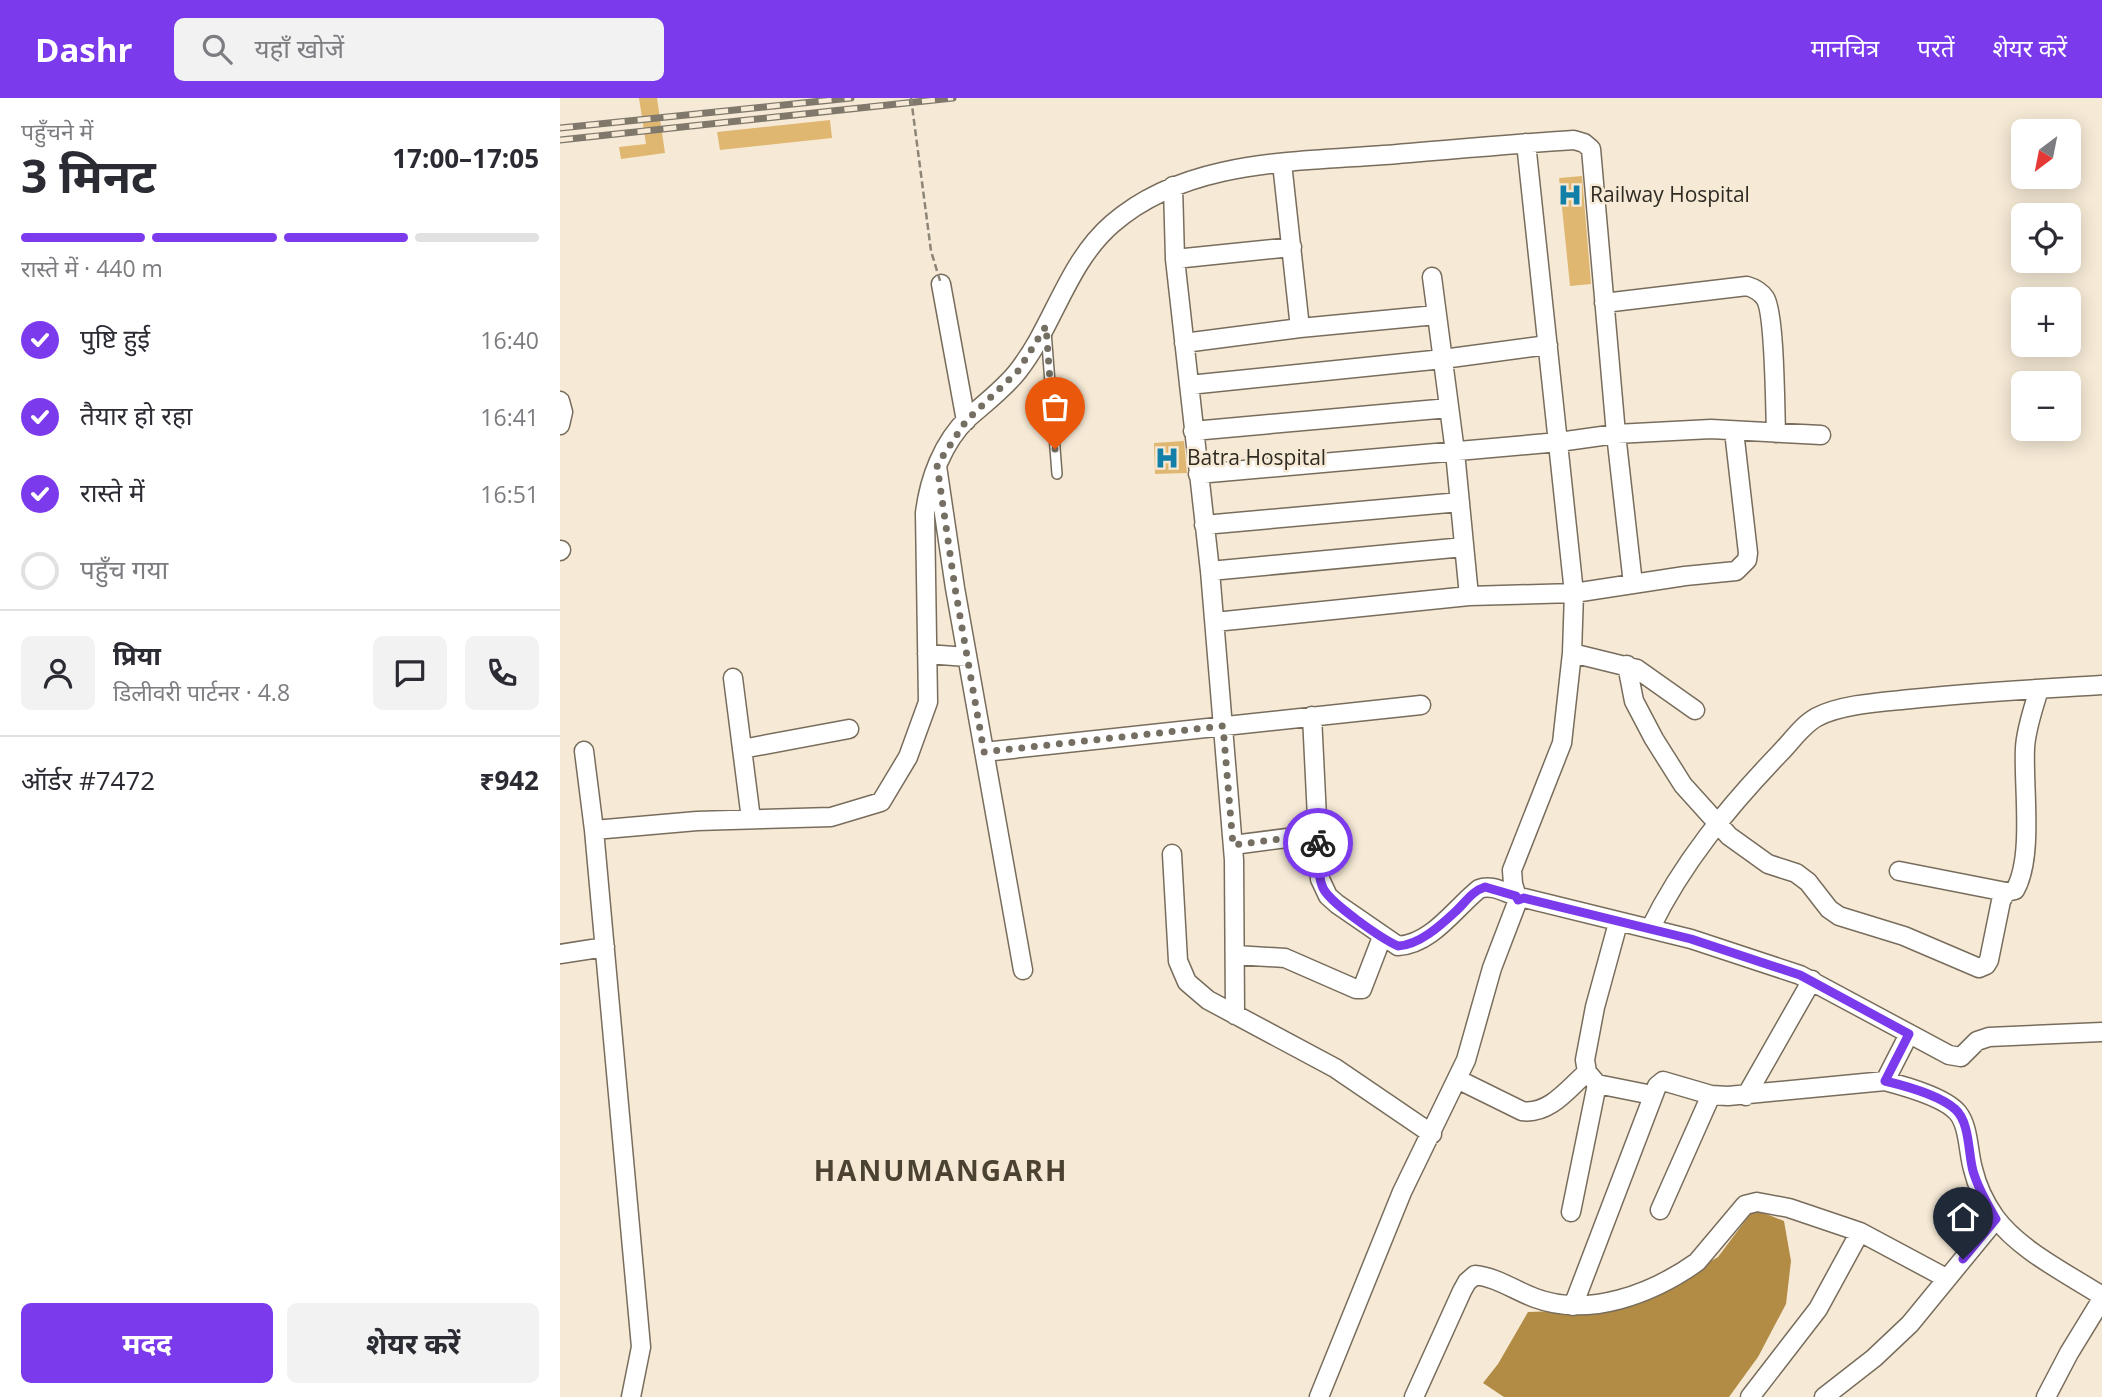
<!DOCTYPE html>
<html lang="hi">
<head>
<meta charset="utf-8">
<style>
	body { margin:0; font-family:"Open Sans","Noto Sans Devanagari",sans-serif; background:#f2f2f3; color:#2b2b33; height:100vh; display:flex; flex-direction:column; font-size:26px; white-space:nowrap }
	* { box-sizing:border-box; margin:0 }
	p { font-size:23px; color:#7c7c81 }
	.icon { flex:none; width:38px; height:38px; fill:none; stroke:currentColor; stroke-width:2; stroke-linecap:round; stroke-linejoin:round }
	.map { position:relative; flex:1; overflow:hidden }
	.sheet { display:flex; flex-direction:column; background:#fff; width:560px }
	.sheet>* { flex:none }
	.needle { width:46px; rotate:212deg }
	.controls { position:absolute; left:1451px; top:21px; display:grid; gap:14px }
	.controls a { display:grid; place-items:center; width:70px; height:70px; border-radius:10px; background:#fff; box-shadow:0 4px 18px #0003; font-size:35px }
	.pin { position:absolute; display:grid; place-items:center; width:60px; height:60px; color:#fff; margin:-72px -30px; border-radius:50% 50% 50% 0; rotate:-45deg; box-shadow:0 0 7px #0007 }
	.pin .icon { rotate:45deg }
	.courier { position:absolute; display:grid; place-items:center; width:70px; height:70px; margin:-35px; border:5px solid #7c3aed; border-radius:50%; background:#fff; color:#222; box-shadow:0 2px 9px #0007 }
	.headline em { font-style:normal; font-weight:700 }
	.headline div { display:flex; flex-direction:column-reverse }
	.headline { display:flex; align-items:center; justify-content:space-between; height:119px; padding:0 21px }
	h1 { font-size:46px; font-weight:700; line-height:52px }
	.bar { display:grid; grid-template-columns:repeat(4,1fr); gap:10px 7px; align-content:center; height:84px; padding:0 21px }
	.bar i { height:9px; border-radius:5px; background:#e1e1e2 }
	.bar .selected { background:#7c3aed }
	.bar p { grid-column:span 4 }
	.line { display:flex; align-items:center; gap:18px; padding:0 21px; border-top:2px solid #e1e1e2 }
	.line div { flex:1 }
	.round { display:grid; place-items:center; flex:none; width:74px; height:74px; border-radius:10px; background:#f2f2f3 }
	ol { padding:0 21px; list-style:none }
	li { display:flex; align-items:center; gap:21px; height:77px }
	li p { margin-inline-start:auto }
	li .icon { padding:7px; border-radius:50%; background:#7c3aed; color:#fff; stroke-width:4 }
	li:last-child { color:#7c7c81 }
	li i { width:38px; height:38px; border:4px solid #e1e1e2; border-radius:50% }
	.primary-button { display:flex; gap:14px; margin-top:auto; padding:14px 21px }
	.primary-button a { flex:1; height:80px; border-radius:10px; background:#7c3aed; color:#fff; font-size:28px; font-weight:700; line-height:80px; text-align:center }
	.primary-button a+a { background:#f2f2f3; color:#2b2b33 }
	header { display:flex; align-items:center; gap:42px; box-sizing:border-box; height:98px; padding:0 35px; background:#7c3aed; color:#fff }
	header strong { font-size:33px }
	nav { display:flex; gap:38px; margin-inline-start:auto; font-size:24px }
	.search { width:490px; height:63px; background:#f2f2f3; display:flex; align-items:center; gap:18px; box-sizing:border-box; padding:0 24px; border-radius:10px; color:#7c7c81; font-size:26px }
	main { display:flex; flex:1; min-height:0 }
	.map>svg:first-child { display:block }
	.water { fill:#b28b44 }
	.building { fill:#e0b771 }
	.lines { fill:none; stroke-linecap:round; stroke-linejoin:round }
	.service-casing { stroke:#786d5c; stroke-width:12 }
	.minor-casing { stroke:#786d5c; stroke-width:21 }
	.service { stroke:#fff; stroke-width:9 }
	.minor { stroke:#fff; stroke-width:18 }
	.rail-casing { stroke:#7f786b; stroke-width:7 }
	.rail { stroke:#f6ead6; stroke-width:4.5; stroke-dasharray:13; stroke-linecap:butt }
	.path-bridge { stroke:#8d8578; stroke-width:2.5; stroke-dasharray:7 3.5; stroke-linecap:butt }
	.done { stroke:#756e62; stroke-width:7; stroke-dasharray:0 12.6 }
	.route { stroke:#7c3aed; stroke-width:9 }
	.labels { text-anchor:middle; stroke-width:5; stroke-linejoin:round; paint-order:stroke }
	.poi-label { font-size:21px; fill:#2f2b23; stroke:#f6ead6; text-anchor:start }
	.district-label { font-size:28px; font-weight:bold; letter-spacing:2px; fill:#4b4231; stroke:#f6ead6 }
</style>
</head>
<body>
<header>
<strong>Dashr</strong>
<div class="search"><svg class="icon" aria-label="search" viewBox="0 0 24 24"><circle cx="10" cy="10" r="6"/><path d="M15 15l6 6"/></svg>यहाँ खोजें</div>
<nav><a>मानचित्र</a><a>परतें</a><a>शेयर करें</a></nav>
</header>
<main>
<section class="sheet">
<div class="headline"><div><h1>3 मिनट</h1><p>पहुँचने में</p></div><em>17:00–17:05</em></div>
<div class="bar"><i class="selected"></i><i class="selected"></i><i class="selected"></i><i></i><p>रास्ते में · 440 m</p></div>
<ol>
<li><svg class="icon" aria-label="check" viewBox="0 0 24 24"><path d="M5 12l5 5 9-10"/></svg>पुष्टि हुई<p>16:40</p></li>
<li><svg class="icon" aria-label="check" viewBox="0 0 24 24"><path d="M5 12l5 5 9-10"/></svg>तैयार हो रहा<p>16:41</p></li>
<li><svg class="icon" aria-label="check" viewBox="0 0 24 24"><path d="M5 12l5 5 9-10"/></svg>रास्ते में<p>16:51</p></li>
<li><i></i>पहुँच गया</li>
</ol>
<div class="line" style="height:126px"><a class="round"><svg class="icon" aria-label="person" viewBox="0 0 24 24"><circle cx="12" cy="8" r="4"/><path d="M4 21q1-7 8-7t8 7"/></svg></a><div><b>प्रिया</b><p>डिलीवरी पार्टनर · 4.8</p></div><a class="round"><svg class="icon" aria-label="chat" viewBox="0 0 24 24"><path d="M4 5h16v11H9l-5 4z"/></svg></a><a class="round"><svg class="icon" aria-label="phone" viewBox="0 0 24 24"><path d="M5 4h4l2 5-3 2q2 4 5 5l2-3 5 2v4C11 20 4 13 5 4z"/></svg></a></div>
<div class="line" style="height:91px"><div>ऑर्डर #7472</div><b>₹942</b></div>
<div class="primary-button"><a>मदद</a><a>शेयर करें</a></div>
</section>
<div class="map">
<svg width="1542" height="1299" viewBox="0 0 1542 1299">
	<rect width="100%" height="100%" fill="#f6ead6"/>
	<path class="water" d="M1194 1111 1224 1123 1231 1163 1226 1206 1198 1259 1169 1299H944L923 1285 938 1266 968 1214 1058 1211 1116 1183 1158 1159Z"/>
	<path class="building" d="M79 0H97L105 55 61 61 59 49 86 46Z
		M270 22 272 40 160 52 157 34Z
		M1022 78 1031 186 1010 188 999 80Z
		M624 343 627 375 595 376 594 345Z"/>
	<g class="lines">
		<g class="service-casing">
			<path id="service" d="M486 233 497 376"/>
		</g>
		<g class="minor-casing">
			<path id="minor" d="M722 65 740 230 876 217
				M613 88 615 161 650 473 674 762 675 917
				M615 161 732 149
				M872 179 895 354 909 498
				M381 186 406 323
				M1044 205 1187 188C1194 190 1200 193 1205 200 1215 215 1215 311 1216 335
				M624 245 740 230
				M629 287 883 261 988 247
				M0 303 3 314 0 327
				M633 333 889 310
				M377 368 395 490 463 872
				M638 376 999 344 1056 336 1151 331 1261 337
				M644 427 900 404
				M0 453 1 452
				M650 473 904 449
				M655 524 909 498 1014 495 1125 478 1176 473 1187 462 1188 455 1174 333
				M1012 555 1077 571 1135 612
				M367 556 407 559
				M1067 567 1074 603 1094 641 1123 687 1169 738 1208 766 1236 775 1248 784 1269 811 1279 818 1344 838 1419 870 1426 867 1429 862 1441 803 1446 794 1455 792C1474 759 1463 688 1465 650 1466 630 1474 609 1479 591
				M173 580 191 721
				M752 618 760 781 768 798 777 806 838 848C872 846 895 810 919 791 931 786 944 794 956 798
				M182 651 289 631
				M24 653 34 732 81 1249 71 1299
				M424 654 861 607
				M34 732 137 723 271 719 321 704 348 659 368 604 365 415C369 381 383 344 408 320 425 305 444 291 458 273 494 227 507 165 552 126 625 62 732 64 824 57 887 52 950 46 1014 42L1024 45 1031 51 1056 336 1073 486
				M673 747 758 736
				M612 756 618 863 627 884 648 902 775 970 872 1036
				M1339 773 1446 794
				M958 802 953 786 952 772 1002 645 1012 555 1014 495 966 45
				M1058 825 1035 909 1025 962 1027 974 1037 986 1092 997
				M1090 831C1122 765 1169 708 1219 656 1231 644 1242 627 1257 619 1282 606 1323 604 1351 601 1415 594 1478 591 1542 587
				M0 856 45 849
				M675 857 725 860 796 891H802L822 839
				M897 981 962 1013C989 1017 1008 991 1027 974
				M1325 983C1344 988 1385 999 1398 1015 1409 1029 1408 1054 1413 1071 1417 1088 1425 1105 1435 1119 1459 1152 1508 1176 1542 1198
				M1186 998 1252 882
				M1100 1112 1151 997
				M1011 1114 1037 986
				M1013 1208 1097 988 1103 983 1151 997 1168 998 1325 983 1349 936
				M759 1299 842 1094 906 962 932 870 958 802 964 800 1131 841 1240 877 1389 957 1401 959 1417 943 1429 939 1542 934
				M854 1299 902 1193 907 1184 915 1177C936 1179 954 1192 975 1200 1029 1220 1092 1196 1137 1164L1185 1107 1197 1104 1229 1110 1300 1134 1386 1180
				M1190 1299 1258 1211 1300 1134
				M1264 1299 1314 1260 1350 1226 1436 1121
				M1486 1299 1509 1255 1542 1201"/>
		</g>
		<use href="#service" class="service"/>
		<use href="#minor" class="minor"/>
		<g class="rail-casing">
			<path id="rail" d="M0 30 291 0
				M0 42 393 0"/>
		</g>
		<use href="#rail" class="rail"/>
		<path class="path-bridge" d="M351 0 371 153 381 186"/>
	</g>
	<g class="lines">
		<path class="done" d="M495 351 486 228 458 273 406 323 377 367 395 490 424 654 663 628 673 747 758 736V745"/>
		<path class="route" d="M758 745C759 759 757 777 763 790 770 805 822 841 838 848 859 847 880 828 895 814 905 805 912 793 925 789L956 798 958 802 964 800 1131 841 1240 877 1349 936 1325 983C1346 988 1379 997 1395 1011 1410 1024 1408 1055 1413 1073 1418 1090 1427 1106 1436 1121L1403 1161"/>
	</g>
	<defs>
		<g id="hospital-bare" transform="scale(1.89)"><path d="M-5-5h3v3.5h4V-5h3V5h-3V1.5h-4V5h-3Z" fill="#117fa8" stroke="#f6ead6" stroke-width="2.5" paint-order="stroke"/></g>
	</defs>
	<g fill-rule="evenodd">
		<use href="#hospital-bare" x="1010" y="97"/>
		<use href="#hospital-bare" x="607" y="360"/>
	</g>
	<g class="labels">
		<g class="poi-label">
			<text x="1030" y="104">Railway Hospital</text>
			<text x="627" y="367">Batra Hospital</text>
		</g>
		<g class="district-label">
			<text x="381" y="1083">HANUMANGARH</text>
		</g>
	</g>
</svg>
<div class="controls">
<a><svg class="needle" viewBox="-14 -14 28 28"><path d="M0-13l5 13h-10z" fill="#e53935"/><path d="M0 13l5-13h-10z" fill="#7c7c81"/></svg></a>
<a><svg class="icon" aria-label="locate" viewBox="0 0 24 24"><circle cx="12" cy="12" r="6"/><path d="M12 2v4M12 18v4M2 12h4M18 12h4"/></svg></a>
<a>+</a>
<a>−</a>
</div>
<div class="pin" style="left:495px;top:351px;background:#ea580c"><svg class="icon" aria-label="bag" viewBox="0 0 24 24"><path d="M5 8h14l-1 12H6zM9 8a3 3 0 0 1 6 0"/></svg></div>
<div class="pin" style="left:1403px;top:1161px;background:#1f2937"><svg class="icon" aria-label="home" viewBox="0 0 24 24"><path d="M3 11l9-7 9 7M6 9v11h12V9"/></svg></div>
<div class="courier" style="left:758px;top:745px"><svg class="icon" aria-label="bike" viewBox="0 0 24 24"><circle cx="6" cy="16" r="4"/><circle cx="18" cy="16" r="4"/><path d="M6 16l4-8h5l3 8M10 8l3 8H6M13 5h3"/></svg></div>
</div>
</main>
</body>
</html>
